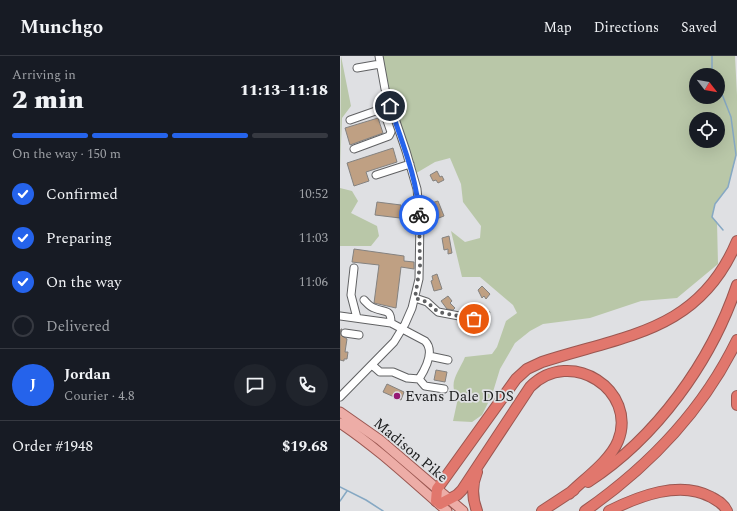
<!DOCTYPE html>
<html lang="en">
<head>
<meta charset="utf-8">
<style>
	body { margin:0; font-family:Spectral,serif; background:#20242c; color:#f1f3f6; height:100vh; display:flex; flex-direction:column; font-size:15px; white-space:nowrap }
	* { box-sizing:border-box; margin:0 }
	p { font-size:13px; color:#9ea1a6 }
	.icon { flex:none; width:22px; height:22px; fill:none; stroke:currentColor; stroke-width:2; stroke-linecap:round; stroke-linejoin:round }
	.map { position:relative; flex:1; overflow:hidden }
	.panel { display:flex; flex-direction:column; background:#171b24; width:340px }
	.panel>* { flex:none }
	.needle { width:26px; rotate:121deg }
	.tools { position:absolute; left:349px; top:12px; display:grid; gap:8px }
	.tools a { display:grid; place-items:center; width:36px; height:36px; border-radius:50%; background:#171b24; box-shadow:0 4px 16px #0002; font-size:20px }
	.pin { position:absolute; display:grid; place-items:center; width:34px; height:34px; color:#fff; margin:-17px; border:2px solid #fff; border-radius:50%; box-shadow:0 1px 4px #0007 }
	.courier { position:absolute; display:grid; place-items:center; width:40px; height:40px; margin:-20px; border:3px solid #2563eb; border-radius:50%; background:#fff; color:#222; box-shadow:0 1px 5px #0007 }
	.summary em { font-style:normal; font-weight:800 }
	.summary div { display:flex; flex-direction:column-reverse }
	.summary { display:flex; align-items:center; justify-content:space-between; height:68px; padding:0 12px }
	h1 { font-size:26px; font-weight:800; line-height:30px }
	.bar { display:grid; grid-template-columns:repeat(4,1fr); gap:6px 4px; align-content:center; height:48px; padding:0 12px }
	.bar i { height:5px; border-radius:3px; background:#363941 }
	.bar .active { background:#2563eb }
	.bar p { grid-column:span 4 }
	.line { display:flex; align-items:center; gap:10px; padding:0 12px; border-top:1px solid #363941 }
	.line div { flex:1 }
	.round { display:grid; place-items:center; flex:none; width:42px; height:42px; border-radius:21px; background:#20242c }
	ol { padding:0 12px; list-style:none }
	li { display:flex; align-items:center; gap:12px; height:44px }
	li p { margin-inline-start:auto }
	li .icon { padding:4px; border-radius:50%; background:#2563eb; color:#fff; stroke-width:4 }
	li:last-child { color:#9ea1a6 }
	li i { width:22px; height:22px; border:2px solid #363941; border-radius:50% }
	header { display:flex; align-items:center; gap:24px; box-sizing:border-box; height:56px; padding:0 20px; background:#171b24; border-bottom:1px solid #363941 }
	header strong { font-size:19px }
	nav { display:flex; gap:22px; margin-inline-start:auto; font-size:14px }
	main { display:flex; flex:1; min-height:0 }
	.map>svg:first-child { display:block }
	.green { fill:#b9c7a8; fill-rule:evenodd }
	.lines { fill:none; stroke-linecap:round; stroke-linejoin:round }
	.stream { stroke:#86a8c3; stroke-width:1.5 }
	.building { fill:#bfa083; stroke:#848280 }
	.minor-casing { stroke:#606163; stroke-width:9 }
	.major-casing { stroke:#9b5751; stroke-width:11 }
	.highway-casing { stroke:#9b5751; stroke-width:12 }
	.minor { stroke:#fff; stroke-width:7 }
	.major { stroke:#edada7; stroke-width:9 }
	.highway { stroke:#e1776d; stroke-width:10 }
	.done { stroke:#5f6062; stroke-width:4; stroke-dasharray:0 7.2 }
	.route { stroke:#2563eb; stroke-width:5 }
	.poi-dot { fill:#961a74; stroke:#dfe0e3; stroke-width:1.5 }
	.labels { text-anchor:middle; stroke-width:3.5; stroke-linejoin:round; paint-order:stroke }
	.poi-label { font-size:15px; fill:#1a1b1c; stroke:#dfe0e3; text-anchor:start }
	.street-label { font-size:15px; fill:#1a1b1c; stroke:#dfe0e3 }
</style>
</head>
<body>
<header>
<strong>Munchgo</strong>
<nav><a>Map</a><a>Directions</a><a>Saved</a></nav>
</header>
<main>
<section class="panel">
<div class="summary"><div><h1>2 min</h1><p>Arriving in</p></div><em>11:13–11:18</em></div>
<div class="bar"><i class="active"></i><i class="active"></i><i class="active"></i><i></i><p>On the way · 150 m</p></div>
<ol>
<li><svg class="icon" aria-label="check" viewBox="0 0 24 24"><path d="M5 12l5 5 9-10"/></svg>Confirmed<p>10:52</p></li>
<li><svg class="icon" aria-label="check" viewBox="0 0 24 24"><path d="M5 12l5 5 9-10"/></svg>Preparing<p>11:03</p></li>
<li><svg class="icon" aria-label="check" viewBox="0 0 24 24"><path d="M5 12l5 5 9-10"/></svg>On the way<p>11:06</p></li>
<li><i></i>Delivered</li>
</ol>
<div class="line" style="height:72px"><b class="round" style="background:#2563eb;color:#fff">J</b><div><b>Jordan</b><p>Courier · 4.8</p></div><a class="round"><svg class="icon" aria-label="chat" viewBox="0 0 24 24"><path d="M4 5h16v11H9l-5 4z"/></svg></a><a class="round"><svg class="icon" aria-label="phone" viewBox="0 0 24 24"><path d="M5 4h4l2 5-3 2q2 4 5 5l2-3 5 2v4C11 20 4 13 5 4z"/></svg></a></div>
<div class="line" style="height:52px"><div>Order #1948</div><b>$19.68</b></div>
</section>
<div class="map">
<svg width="397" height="455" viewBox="0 0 397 455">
	<rect width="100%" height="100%" fill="#dfe0e3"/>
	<path class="green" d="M1 0 11 50 2 62 0 114Z
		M39 0H395L397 39V97L388 131 375 148 372 161 377 166 378 208 337 242 301 245 250 262 203 268 190 275 175 287 160 313 152 339 142 359 132 366 113 365 118 342C107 327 119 316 125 301L152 298 157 291 166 265 177 257 173 249 140 221H122L111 175 125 186 140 182 141 170 123 146 121 128 110 102 95 106 73 119ZM356 19H378V41H356ZM356 63H378V85H356Z
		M0 132 12 135 18 145 11 157 37 170 39 180 31 190H0Z"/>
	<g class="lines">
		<path class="stream" d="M372 19V0
			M378 28 391 61 396 99 388 131 375 148 372 161 383 174
			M0 431 26 444 43 455
			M0 445 7 435"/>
	</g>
	<path class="building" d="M38 62 43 77 10 89 5 72Z
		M53 92 57 106 26 116 29 125 14 130 7 107Z
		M97 115 100 121 102 120 104 124 98 127 96 124 93 125 90 119Z
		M98 145 104 160 96 163 91 147Z
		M37 146 61 149 60 162 35 159Z
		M109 180 112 197 108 198V193L104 194 102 182Z
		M14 193 64 200V205L74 206V213L61 211 56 252 34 247 39 209 12 206Z
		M97 218 102 233 94 235 91 225 93 224 92 220Z
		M142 230 150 238 146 243 144 240 142 242 138 234Z
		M108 240 112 245 110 247 115 252 113 254 107 253 101 245Z
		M136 248 150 256 148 261 133 254Z
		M1 273H2L0 276 1 279 7 283 5 296H8L7 303H4V305L0 304V277Z
		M96 314 107 316 105 326 94 324Z
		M47 328 64 336 61 344 43 336Z"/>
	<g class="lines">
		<g class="minor-casing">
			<path id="minor" d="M17 12 40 8
				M10 64 47 51
				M14 93 49 80 51 76 43 53
				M36 119 70 108
				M14 212 11 239 17 262
				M75 242 87 246 98 256 135 263
				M24 244C27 247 30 251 34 252 45 257 51 252 51 267
				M0 260 51 267 85 285C95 295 86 312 79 323L67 322 53 316H40L32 309
				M5 277 19 279
				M89 300 108 304
				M79 323 85 330 104 333
				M0 341 54 286 65 268 72 252 79 223 80 164 77 133 66 95 45 33 39 0"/>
		</g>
		<g class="major-casing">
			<path id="major" d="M0 356 40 384 123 455
				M0 367C39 393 72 425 107 455"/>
		</g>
		<g class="highway-casing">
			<path id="highway" d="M397 340V349
				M248 426C316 382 371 306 397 229
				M96 445 97 433 176 323 187 313 202 306C285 279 359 276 397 185
				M100 448 117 439 122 434 190 331C231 290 298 335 278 385 270 405 244 423 229 438
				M137 455C132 442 132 428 137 416
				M202 455 234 434
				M245 455C308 411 363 354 397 284
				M269 455C299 440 340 424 371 441 378 445 384 448 387 455"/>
		</g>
		<use href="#minor" class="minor"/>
		<use href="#major" class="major"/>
		<use href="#highway" class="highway"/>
	</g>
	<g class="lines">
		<path class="done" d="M79 159 80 210 75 242 87 246 98 256 134 263"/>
		<path class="route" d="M50 50C62 87 77 121 79 159"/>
	</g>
	<circle class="poi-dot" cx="57" cy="340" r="4"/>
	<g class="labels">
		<g class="poi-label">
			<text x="65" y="345">Evans Dale DDS</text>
		</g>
		<g class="street-label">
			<text transform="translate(71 394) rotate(40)" y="5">Madison Pike</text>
		</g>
	</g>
</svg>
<div class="tools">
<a><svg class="needle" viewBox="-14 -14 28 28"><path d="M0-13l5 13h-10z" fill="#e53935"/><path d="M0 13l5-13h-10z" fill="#9ea1a6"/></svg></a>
<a><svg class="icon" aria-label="locate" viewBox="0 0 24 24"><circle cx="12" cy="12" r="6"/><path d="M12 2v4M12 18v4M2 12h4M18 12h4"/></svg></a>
</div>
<div class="pin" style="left:134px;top:263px;background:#ea580c"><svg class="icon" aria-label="bag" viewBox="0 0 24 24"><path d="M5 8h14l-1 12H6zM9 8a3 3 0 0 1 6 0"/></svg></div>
<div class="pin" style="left:50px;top:50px;background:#1f2937"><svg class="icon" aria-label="home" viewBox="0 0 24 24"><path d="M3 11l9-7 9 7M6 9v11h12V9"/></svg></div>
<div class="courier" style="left:79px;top:159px"><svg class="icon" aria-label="bike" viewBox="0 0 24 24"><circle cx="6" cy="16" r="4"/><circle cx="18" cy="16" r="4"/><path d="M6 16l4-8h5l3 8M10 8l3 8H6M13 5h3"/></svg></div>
</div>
</main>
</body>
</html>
